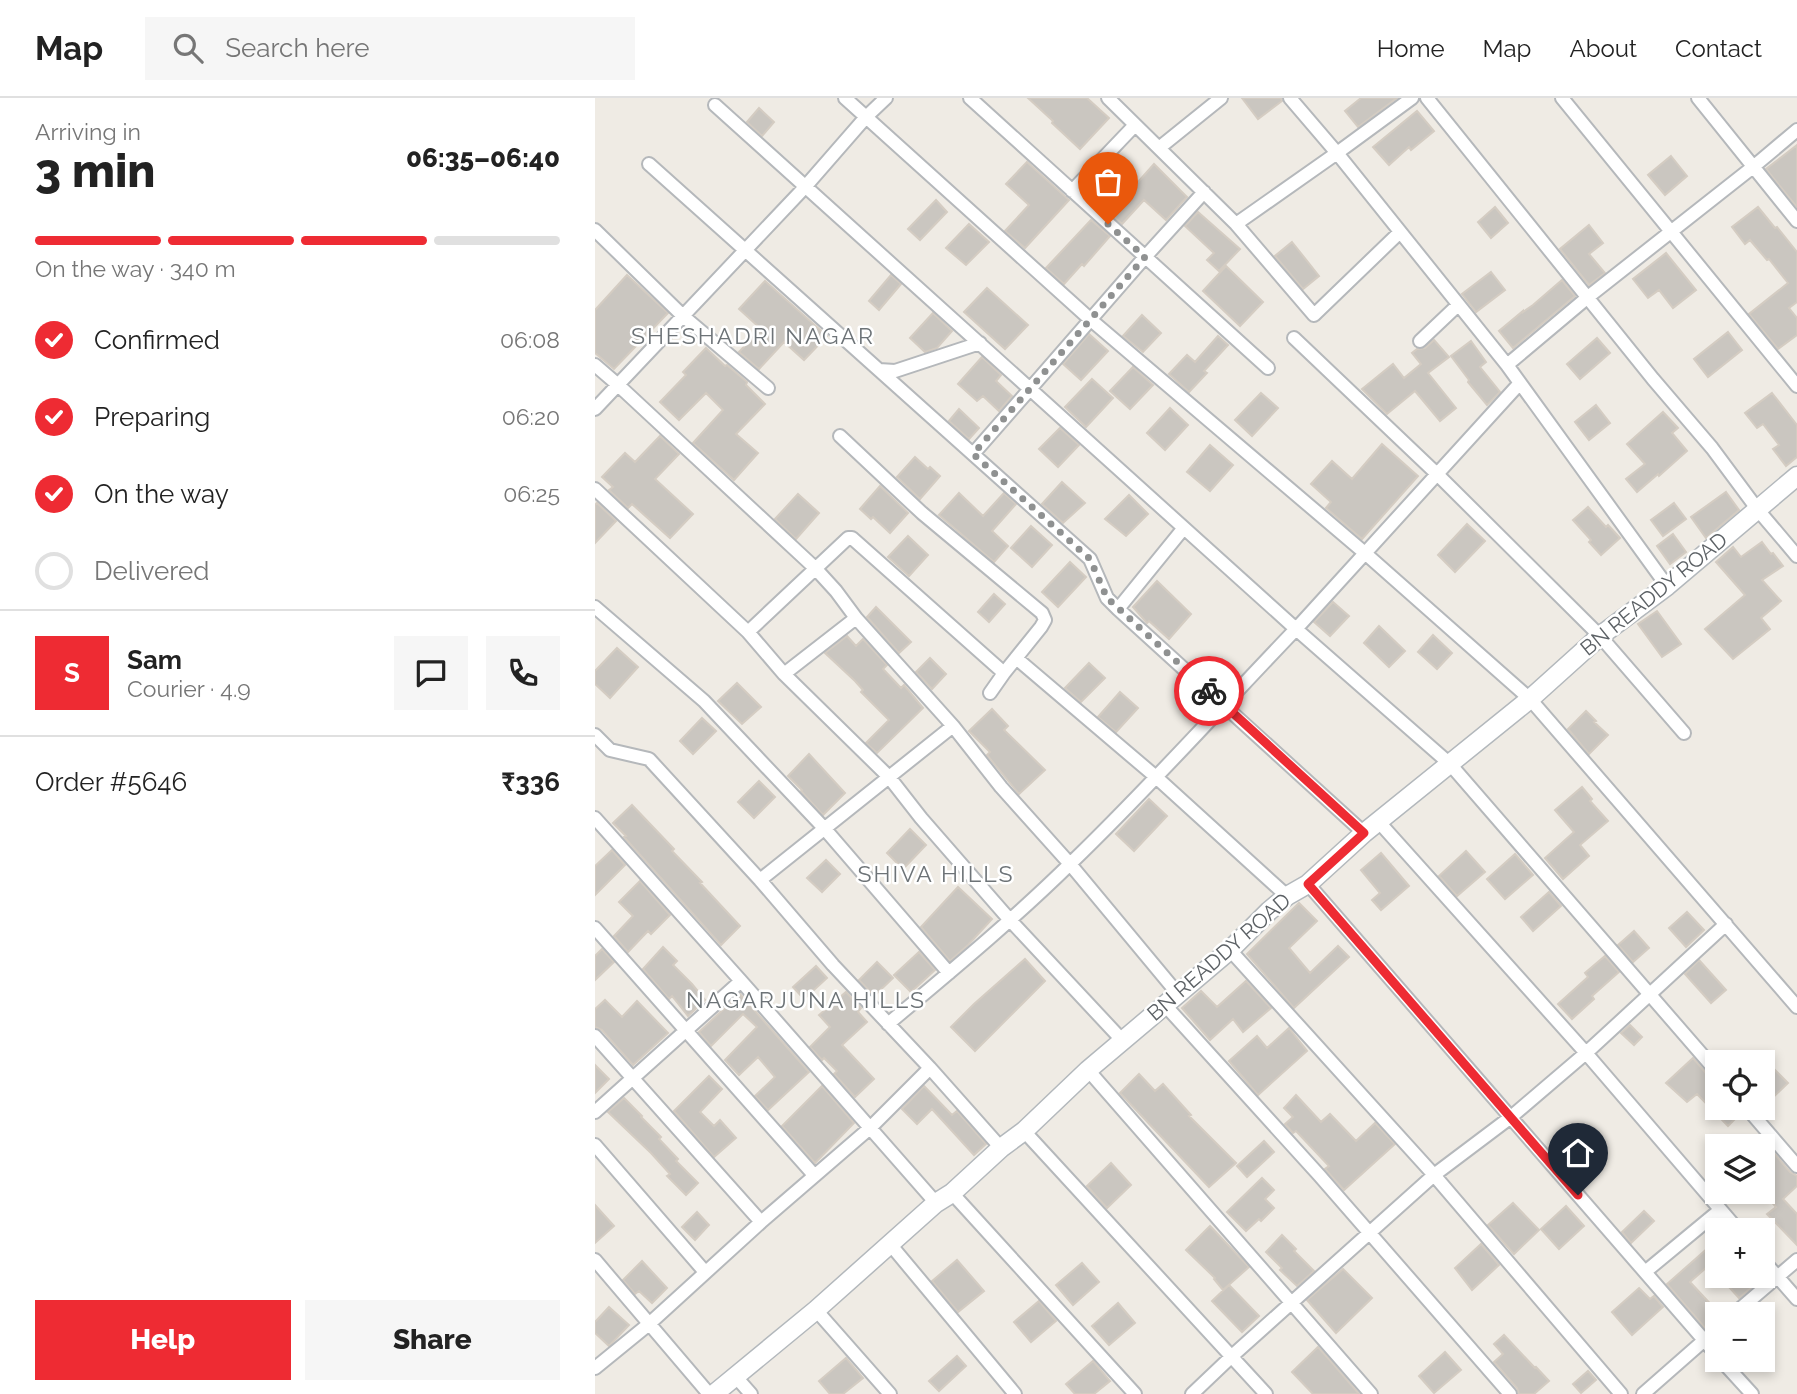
<!DOCTYPE html>
<html lang="en">
<head>
<meta charset="utf-8">
<style>
	body { margin:0; font-family:Raleway,sans-serif; background:#f6f6f6; color:#222; height:100vh; display:flex; flex-direction:column; font-size:26px; white-space:nowrap }
	* { box-sizing:border-box; margin:0 }
	p { font-size:23px; color:#767676 }
	.icon { flex:none; width:38px; height:38px; fill:none; stroke:currentColor; stroke-width:2; stroke-linecap:round; stroke-linejoin:round }
	.map { position:relative; flex:1; overflow:hidden }
	.panel { display:flex; flex-direction:column; background:#fff; width:595px }
	.panel>* { flex:none }
	.tools { position:absolute; left:1110px; top:952px; display:grid; gap:14px }
	.tools a { display:grid; place-items:center; width:70px; height:70px; border-radius:0px; background:#fff; box-shadow:0 4px 10px #0003; font-size:35px }
	.pin { position:absolute; display:grid; place-items:center; width:60px; height:60px; color:#fff; margin:-72px -30px; border-radius:50% 50% 50% 0; rotate:-45deg; box-shadow:0 0 7px #0007 }
	.pin .icon { rotate:45deg }
	.courier { position:absolute; display:grid; place-items:center; width:70px; height:70px; margin:-35px; border:5px solid #ee2b33; border-radius:50%; background:#fff; color:#222; box-shadow:0 2px 9px #0007 }
	.summary em { font-style:normal; font-weight:800 }
	.summary div { display:flex; flex-direction:column-reverse }
	.summary { display:flex; align-items:center; justify-content:space-between; height:119px; padding:0 35px }
	h1 { font-size:46px; font-weight:800; line-height:52px }
	.bar { display:grid; grid-template-columns:repeat(4,1fr); gap:10px 7px; align-content:center; height:84px; padding:0 35px }
	.bar i { height:9px; border-radius:5px; background:#e0e0e0 }
	.bar .selected { background:#ee2b33 }
	.bar p { grid-column:span 4 }
	.line { display:flex; align-items:center; gap:18px; padding:0 35px; border-top:2px solid #e0e0e0 }
	.line div { flex:1 }
	.round { display:grid; place-items:center; flex:none; width:74px; height:74px; border-radius:0px; background:#f6f6f6 }
	ol { padding:0 35px; list-style:none }
	li { display:flex; align-items:center; gap:21px; height:77px }
	li p { margin-inline-start:auto }
	li .icon { padding:7px; border-radius:50%; background:#ee2b33; color:#fff; stroke-width:4 }
	li:last-child { color:#767676 }
	li i { width:38px; height:38px; border:4px solid #e0e0e0; border-radius:50% }
	.primary-button { display:flex; gap:14px; margin-top:auto; padding:14px 35px }
	.primary-button a { flex:1; height:80px; border-radius:0px; background:#ee2b33; color:#fff; font-size:28px; font-weight:800; line-height:80px; text-align:center }
	.primary-button a+a { background:#f6f6f6; color:#222 }
	header { display:flex; align-items:center; gap:42px; box-sizing:border-box; height:98px; padding:0 35px; background:#fff; border-bottom:2px solid #e0e0e0 }
	header strong { font-size:33px }
	nav { display:flex; gap:38px; margin-inline-start:auto; font-size:24px }
	.search { width:490px; height:63px; background:#f6f6f6; display:flex; align-items:center; gap:18px; box-sizing:border-box; padding:0 24px; border-radius:0px; color:#767676; font-size:26px }
	main { display:flex; flex:1; min-height:0 }
	.map>svg:first-child { display:block }
	.building { fill:#cac6c0; stroke:#d4ccc2; stroke-width:2 }
	.lines { fill:none; stroke-linecap:round; stroke-linejoin:round }
	.street-casing { stroke:#b5b8bb; stroke-width:16 }
	.secondary-casing { stroke:#b3b8bc; stroke-width:21 }
	.street { stroke:#fff; stroke-width:12 }
	.secondary { stroke:#fff; stroke-width:18 }
	.done { stroke:#8f9191; stroke-width:7; stroke-dasharray:0 12.6 }
	.route { stroke:#ee2b33; stroke-width:9 }
	.labels { text-anchor:middle; stroke-width:5; stroke-linejoin:round; paint-order:stroke }
	.street-label { font-size:21px; fill:#5c6165; stroke:#fff }
	.neighbourhood-label { font-size:23px; letter-spacing:2px; fill:#6d7377; stroke:#fff }
</style>
</head>
<body>
<header>
<strong>Map</strong>
<div class="search"><svg class="icon" aria-label="search" viewBox="0 0 24 24"><circle cx="10" cy="10" r="6"/><path d="M15 15l6 6"/></svg>Search here</div>
<nav><a>Home</a><a>Map</a><a>About</a><a>Contact</a></nav>
</header>
<main>
<section class="panel">
<div class="summary"><div><h1>3 min</h1><p>Arriving in</p></div><em>06:35–06:40</em></div>
<div class="bar"><i class="selected"></i><i class="selected"></i><i class="selected"></i><i></i><p>On the way · 340 m</p></div>
<ol>
<li><svg class="icon" aria-label="check" viewBox="0 0 24 24"><path d="M5 12l5 5 9-10"/></svg>Confirmed<p>06:08</p></li>
<li><svg class="icon" aria-label="check" viewBox="0 0 24 24"><path d="M5 12l5 5 9-10"/></svg>Preparing<p>06:20</p></li>
<li><svg class="icon" aria-label="check" viewBox="0 0 24 24"><path d="M5 12l5 5 9-10"/></svg>On the way<p>06:25</p></li>
<li><i></i>Delivered</li>
</ol>
<div class="line" style="height:126px"><b class="round" style="background:#ee2b33;color:#fff">S</b><div><b>Sam</b><p>Courier · 4.9</p></div><a class="round"><svg class="icon" aria-label="chat" viewBox="0 0 24 24"><path d="M4 5h16v11H9l-5 4z"/></svg></a><a class="round"><svg class="icon" aria-label="phone" viewBox="0 0 24 24"><path d="M5 4h4l2 5-3 2q2 4 5 5l2-3 5 2v4C11 20 4 13 5 4z"/></svg></a></div>
<div class="line" style="height:91px"><div>Order #5646</div><b>₹336</b></div>
<div class="primary-button"><a>Help</a><a>Share</a></div>
</section>
<div class="map">
<svg width="1202" height="1296" viewBox="0 0 1202 1296">
	<rect width="100%" height="100%" fill="#efebe4"/>
	<path class="building" d="M433 0H492L514 20 485 51 457 25 458 23Z
		M647 0H686L687 3 663 21Z
		M766 0H802L763 29 750 13Z
		M164 10 179 24 167 38 152 24Z
		M822 13 839 33 816 52 814 49 794 67 778 49Z
		M1202 47V109L1171 71Z
		M1076 58 1092 78 1070 97 1053 77Z
		M432 64 474 102 430 150 410 133 434 107 411 86Z
		M559 66 592 99 571 122 549 102 527 126 493 95 513 74 535 93Z
		M341 102 352 114 325 142 313 131Z
		M900 109 913 125 896 140 883 124Z
		M1163 109 1180 130 1182 129 1202 154V204L1194 210 1202 220V237L1183 251 1154 216 1193 185 1174 161 1172 162 1155 142 1150 146 1137 129Z
		M603 114 645 151 624 173 612 162 619 155 590 128Z
		M496 122 515 138 489 168 487 166 469 186 451 170Z
		M374 126 394 144 371 167 351 150Z
		M994 127 1008 145 994 156 1010 175 994 187 965 151Z
		M697 144 724 178 708 191 680 158Z
		M1071 155 1101 192 1078 210 1064 192 1053 200 1038 181Z
		M631 168 668 204 645 228 608 193Z
		M896 174 910 192 881 214 867 196Z
		M32 177 73 215 19 271 0 255V212Z
		M296 177 306 186 284 212 274 203Z
		M967 182 980 198 918 250 904 233 928 213V214L938 207Z
		M170 183 232 238 209 262 189 244 164 271 144 254 166 231 144 211Z
		M392 190 433 227 410 251 369 214Z
		M338 215 357 233 342 250 330 254 315 240Z
		M547 217 566 235 548 254 528 238Z
		M1133 234 1147 252 1113 279 1099 261Z
		M494 236 513 253 486 282 468 266Z
		M623 238 633 247 609 273 612 275 594 294 574 276 592 257 600 264Z
		M1002 240 1015 255 985 281 972 266Z
		M839 242 854 259 833 275 861 310 845 323 820 293 792 316 767 291 798 266 809 280 826 266 817 255 822 251 830 250Z
		M876 243 891 264 885 269 905 294 892 307 873 284 874 282 856 258Z
		M111 250 130 268 132 267 152 284 151 287 170 306 141 336 163 355 139 382 98 345 128 312 111 295 84 322 65 304 91 277 88 274Z
		M387 259 406 277 401 283 417 298 404 313 388 298 382 303 363 286Z
		M538 269 558 287 535 311 515 293Z
		M497 281 518 300 491 329 470 309Z
		M666 295 683 310 657 338 640 322Z
		M1177 295 1202 327V359L1191 368 1178 351 1184 347 1168 326 1162 330 1150 315Z
		M1001 307 1015 325 994 342 980 324Z
		M575 310 593 327 570 352 552 335Z
		M364 311 384 330 374 341 354 323Z
		M1068 314 1083 330 1077 335 1092 353 1064 378 1063 376 1042 394 1031 381 1050 366 1032 346Z
		M465 330 484 347 463 369 444 351Z
		M65 338 84 356 60 381 98 416 75 440 37 406 33 410 14 392 18 389 7 379 30 355 40 364Z
		M787 346 823 378 767 441 731 410 736 404 716 386 737 363 757 381Z
		M615 347 638 367 615 393 592 374Z
		M320 359 333 371 335 369 345 378 325 401 302 379Z
		M467 384 490 405 468 425 447 406Z
		M285 388 313 415 295 435 278 419 276 421 265 411Z
		M1131 394 1144 412 1111 440 1096 419Z
		M364 395 388 418 409 395 421 406 397 433 413 448 399 464 344 417Z
		M203 396 224 415 201 441 180 421Z
		M534 397 553 416 531 438 510 421Z
		M2 405 21 423 0 445V407Z
		M1079 405 1091 421 1068 438 1056 422Z
		M993 409 1011 429 1013 427 1025 440 1006 457 994 444 996 442 978 422Z
		M872 426 890 443 860 474 843 457Z
		M436 428 457 447 437 469 416 450Z
		M1078 436 1091 454 1075 466 1062 448Z
		M313 438 333 457 314 478 293 459Z
		M1167 444 1176 456 1178 455 1188 468 1167 482 1186 503 1166 520 1175 531 1138 561 1110 531 1150 497 1121 464 1138 449 1146 459Z
		M475 464 491 479 463 509 447 494Z
		M562 483 596 516 574 541 554 523 552 525 538 509Z
		M399 496 410 506 394 524 383 514Z
		M738 504 754 518 735 538 719 524Z
		M281 509 316 544 304 555 272 519Z
		M1062 513 1086 546 1067 559 1043 526Z
		M784 528 810 553 794 569 769 545Z
		M838 537 857 555 842 571 823 554Z
		M252 538 261 548 268 541 292 567 288 571 306 590 309 587 328 610 282 655 271 645 294 622 266 594 268 592 260 583 230 555Z
		M22 550 43 569 15 600 0 586V573Z
		M335 560 351 576 337 591 321 574Z
		M494 565 510 580 486 604 470 590Z
		M142 585 166 609 147 626 123 603Z
		M525 594 543 610 521 634 503 619Z
		M397 611 413 628 409 632 450 672 424 696 392 657 395 654 374 633Z
		M991 613 1001 623 999 624 1013 637 994 656 973 631Z
		M107 620 121 633 98 656 85 643Z
		M214 656 250 695 228 717 206 693 207 692 193 678Z
		M164 683 180 699 159 720 143 704Z
		M987 689 997 701 995 703 1013 723 985 747 994 758 968 781 950 760 979 734 960 712Z
		M554 701 572 718 539 753 521 736Z
		M37 707 79 751 77 753 107 784 105 785 145 828 126 847 29 739 31 738 18 725Z
		M315 731 331 747 308 771 292 755Z
		M17 752 30 767 0 797V768Z
		M871 753 890 774 862 798 844 778Z
		M786 755 814 788 786 812 777 802 785 795 766 772Z
		M920 756 938 777 910 801 892 781Z
		M231 762 245 776 227 794 212 780Z
		M45 783 75 817 56 836 53 833 33 854 19 838 38 818 24 804Z
		M363 789 397 821 373 847 355 863 326 829Z
		M954 794 966 808 938 833 926 819Z
		M704 805 722 823 694 850 715 875 743 848 754 859 699 910 652 856Z
		M1092 814 1109 832 1091 849 1074 830Z
		M1039 833 1054 850 1038 864 1023 847Z
		M68 849 82 863 78 867 97 886 110 902 93 918 77 898 74 901 48 871Z
		M7 851 19 864 0 882V858Z
		M324 854 340 872 316 894 299 877Z
		M1010 858 1024 874 997 898 999 901 977 921 963 906 993 879 990 875Z
		M430 861 450 883 380 953 356 929 379 906Z
		M1104 862 1131 892 1116 905 1090 876Z
		M282 864 298 880 279 898 264 882Z
		M221 868 232 880 209 901 198 889Z
		M651 883 676 910 648 934 638 921 615 942 587 910 606 893 622 909Z
		M251 894 266 910 263 914 272 924 247 947 279 981 260 999 239 976 242 973 229 960 227 962 215 949 235 929 224 917Z
		M145 896 214 974 173 1012 160 998 180 979 163 959 144 977 130 962 162 929 148 916 116 948 104 934Z
		M10 902 27 919 42 903 73 935 38 967 7 932 0 929V911Z
		M1035 927 1047 939 1039 947 1026 935Z
		M694 930 712 953 663 997 634 963 662 938 672 950Z
		M1098 960 1122 988V1010H1135L1142 1019 1133 1028 1102 996 1092 1004 1071 985Z
		M0 967 14 981 0 995Z
		M1175 967 1193 985 1167 1010V974Z
		M544 976 560 993 568 986 596 1017 594 1018 641 1065 614 1089 525 995Z
		M114 978 127 991 105 1014 119 1028 125 1022 141 1040 119 1059 79 1013Z
		M227 988 259 1025 220 1065 187 1028Z
		M329 988 357 1017 362 1013 391 1046 379 1057 337 1011 322 1026 307 1011Z
		M701 997 726 1024 735 1016 761 1043 780 1025 800 1046 749 1092 730 1071 734 1068 701 1033 698 1035 690 1026 698 1019 689 1010Z
		M29 1000 47 1018 46 1019 66 1039 64 1041 83 1061 81 1063 103 1085 91 1097 72 1078 75 1076 56 1055 13 1014Z
		M976 1030 1005 1060 982 1082 954 1050Z
		M1167 1041 1195 1074 1202 1078V1088L1188 1101 1202 1116V1147L1172 1116 1181 1109 1167 1093Z
		M669 1043 679 1054 652 1079 642 1068Z
		M516 1065 536 1087 512 1110 492 1088Z
		M667 1080 679 1092 670 1101 679 1110 666 1123 664 1121 651 1133 632 1114Z
		M918 1105 944 1132 919 1156 893 1127Z
		M0 1107 19 1128 0 1145Z
		M971 1108 989 1128 964 1151 946 1131Z
		M1049 1113 1059 1123 1036 1145 1027 1134Z
		M102 1114 114 1127 100 1142 87 1129Z
		M615 1128 654 1169 628 1192 619 1181 620 1180 591 1152Z
		M687 1137 701 1151 699 1153 719 1173 702 1188 685 1172 687 1170 671 1154Z
		M1122 1142V1179L1112 1169 1095 1184 1122 1213V1222L1117 1224 1110 1230 1072 1186Z
		M886 1146 904 1167 877 1192 860 1170Z
		M362 1162 389 1193 363 1214 337 1183Z
		M47 1163 72 1190 57 1205 44 1193 40 1196 28 1182Z
		M487 1165 504 1184 478 1207 461 1187Z
		M748 1171 777 1200 741 1235 712 1202Z
		M1124 1178H1157L1163 1184 1144 1200Z
		M634 1187 664 1218 647 1234 617 1203Z
		M1044 1190 1055 1201 1059 1198 1068 1209 1037 1237 1017 1214Z
		M444 1203 461 1223 436 1244 419 1224Z
		M523 1205 540 1225 514 1247 497 1228Z
		M14 1209 34 1227 14 1248 0 1235V1224Z
		M909 1237 940 1270 941 1269 954 1283 939 1296H924L922 1290 899 1264 908 1256 899 1246Z
		M723 1249 733 1260 764 1296H718L697 1274Z
		M850 1254 866 1272 839 1295 824 1278Z
		M362 1258 371 1268 344 1293 334 1283Z
		M251 1260 268 1280 248 1296H235L224 1283Z
		M498 1263 515 1283 499 1296H480L471 1286Z
		M993 1273 1001 1282 986 1295 978 1286Z"/>
	<g class="lines">
		<g class="street-casing">
			<path id="street" d="M250 0 496 222 771 456 935 601 1202 909
				M375 0 673 270
				M513 0 641 126 719 217 805 134
				M817 0 742 55 912 267 1072 488
				M832 0 1058 281 1117 350 1163 412 1202 458
				M967 0 1202 288
				M1103 0 1202 123
				M120 7 435 291 550 159 609 94
				M564 50 626 0
				M54 66 495 461 512 500 523 511 769 735
				M477 93 540 27
				M641 126 742 55 695 0
				M0 132 88 218 173 290
				M699 240 843 377 1005 538 1089 635
				M825 243 863 207
				M0 267 22 286 220 470 241 493 261 520
				M912 267 993 199 1158 69 1202 32
				M284 272 300 273 385 245
				M925 285 701 531 855 666 1122 974
				M0 311 210 89 271 19 291 0
				M245 338 327 415 447 515 450 522 446 529 409 575 395 595
				M0 391 153 534 189 576 294 679 326 720 414 821 527 942
				M0 509 109 603 229 730 354 875
				M523 511 588 431
				M153 534 253 440H257L409 575
				M421 560 561 679 692 798
				M189 576 261 520 358 628 406 689 475 766 583 896
				M0 637 15 652 54 661 165 782 238 867 335 970 406 1050
				M0 720 146 883 341 1105
				M783 723 991 955 1143 1132
				M165 782 358 628
				M713 786 1122 1257
				M0 830 219 1077
				M635 852 839 1077 1026 1296
				M569 906 724 1077 915 1296
				M293 926C355 874 418 822 476 765 554 690 626 609 701 531L435 291 378 356
				M0 938 166 1124
				M493 972 776 1296
				M1152 1010 1202 1068
				M0 1014 146 883
				M429 1033 671 1296
				M0 1047 110 1174
				M357 1095 540 1296
				M295 1146 420 1296
				M1167 1161 1202 1201
				M0 1162 114 1296
				M1050 1174 1125 1112
				M221 1212 295 1296
				M1139 1216 1202 1162
				M1126 1262 1157 1296
				M0 1270 54 1226 166 1124 275 1030 335 970
				M141 1279 156 1296
				M597 1296 637 1258 839 1077 916 1019 991 955 1131 826
				M1048 1296 1122 1231"/>
		</g>
		<g class="secondary-casing">
			<path id="secondary" d="M119 1296 221 1212 341 1105 357 1095 406 1050 429 1033 493 972 635 852 674 813 692 798 713 786 769 735 935 601 1005 538 1072 488 1202 378"/>
		</g>
		<use href="#street" class="street"/>
		<use href="#secondary" class="secondary"/>
	</g>
	<g class="lines">
		<path class="done" d="M513 126 550 159 378 356 495 461 512 500 614 593"/>
		<path class="route" d="M614 593 769 735 713 786 983 1097"/>
	</g>
	<g class="labels">
		<g class="street-label">
			<text transform="translate(1059 496) rotate(-39)" y="7">BN READDY ROAD</text>
			<text transform="translate(624 859) rotate(-41)" y="7">BN READDY ROAD</text>
		</g>
		<g class="neighbourhood-label">
			<text x="158" y="246">SHESHADRI NAGAR</text>
			<text x="341" y="784">SHIVA HILLS</text>
			<text x="211" y="910">NAGARJUNA HILLS</text>
		</g>
	</g>
</svg>
<div class="tools">
<a><svg class="icon" aria-label="locate" viewBox="0 0 24 24"><circle cx="12" cy="12" r="6"/><path d="M12 2v4M12 18v4M2 12h4M18 12h4"/></svg></a>
<a><svg class="icon" aria-label="layers" viewBox="0 0 24 24"><path d="M12 4l9 5-9 5-9-5zM3 14l9 5 9-5"/></svg></a>
<a>+</a>
<a>−</a>
</div>
<div class="pin" style="left:513px;top:126px;background:#ea580c"><svg class="icon" aria-label="bag" viewBox="0 0 24 24"><path d="M5 8h14l-1 12H6zM9 8a3 3 0 0 1 6 0"/></svg></div>
<div class="pin" style="left:983px;top:1097px;background:#1f2937"><svg class="icon" aria-label="home" viewBox="0 0 24 24"><path d="M3 11l9-7 9 7M6 9v11h12V9"/></svg></div>
<div class="courier" style="left:614px;top:593px"><svg class="icon" aria-label="bike" viewBox="0 0 24 24"><circle cx="6" cy="16" r="4"/><circle cx="18" cy="16" r="4"/><path d="M6 16l4-8h5l3 8M10 8l3 8H6M13 5h3"/></svg></div>
</div>
</main>
</body>
</html>
